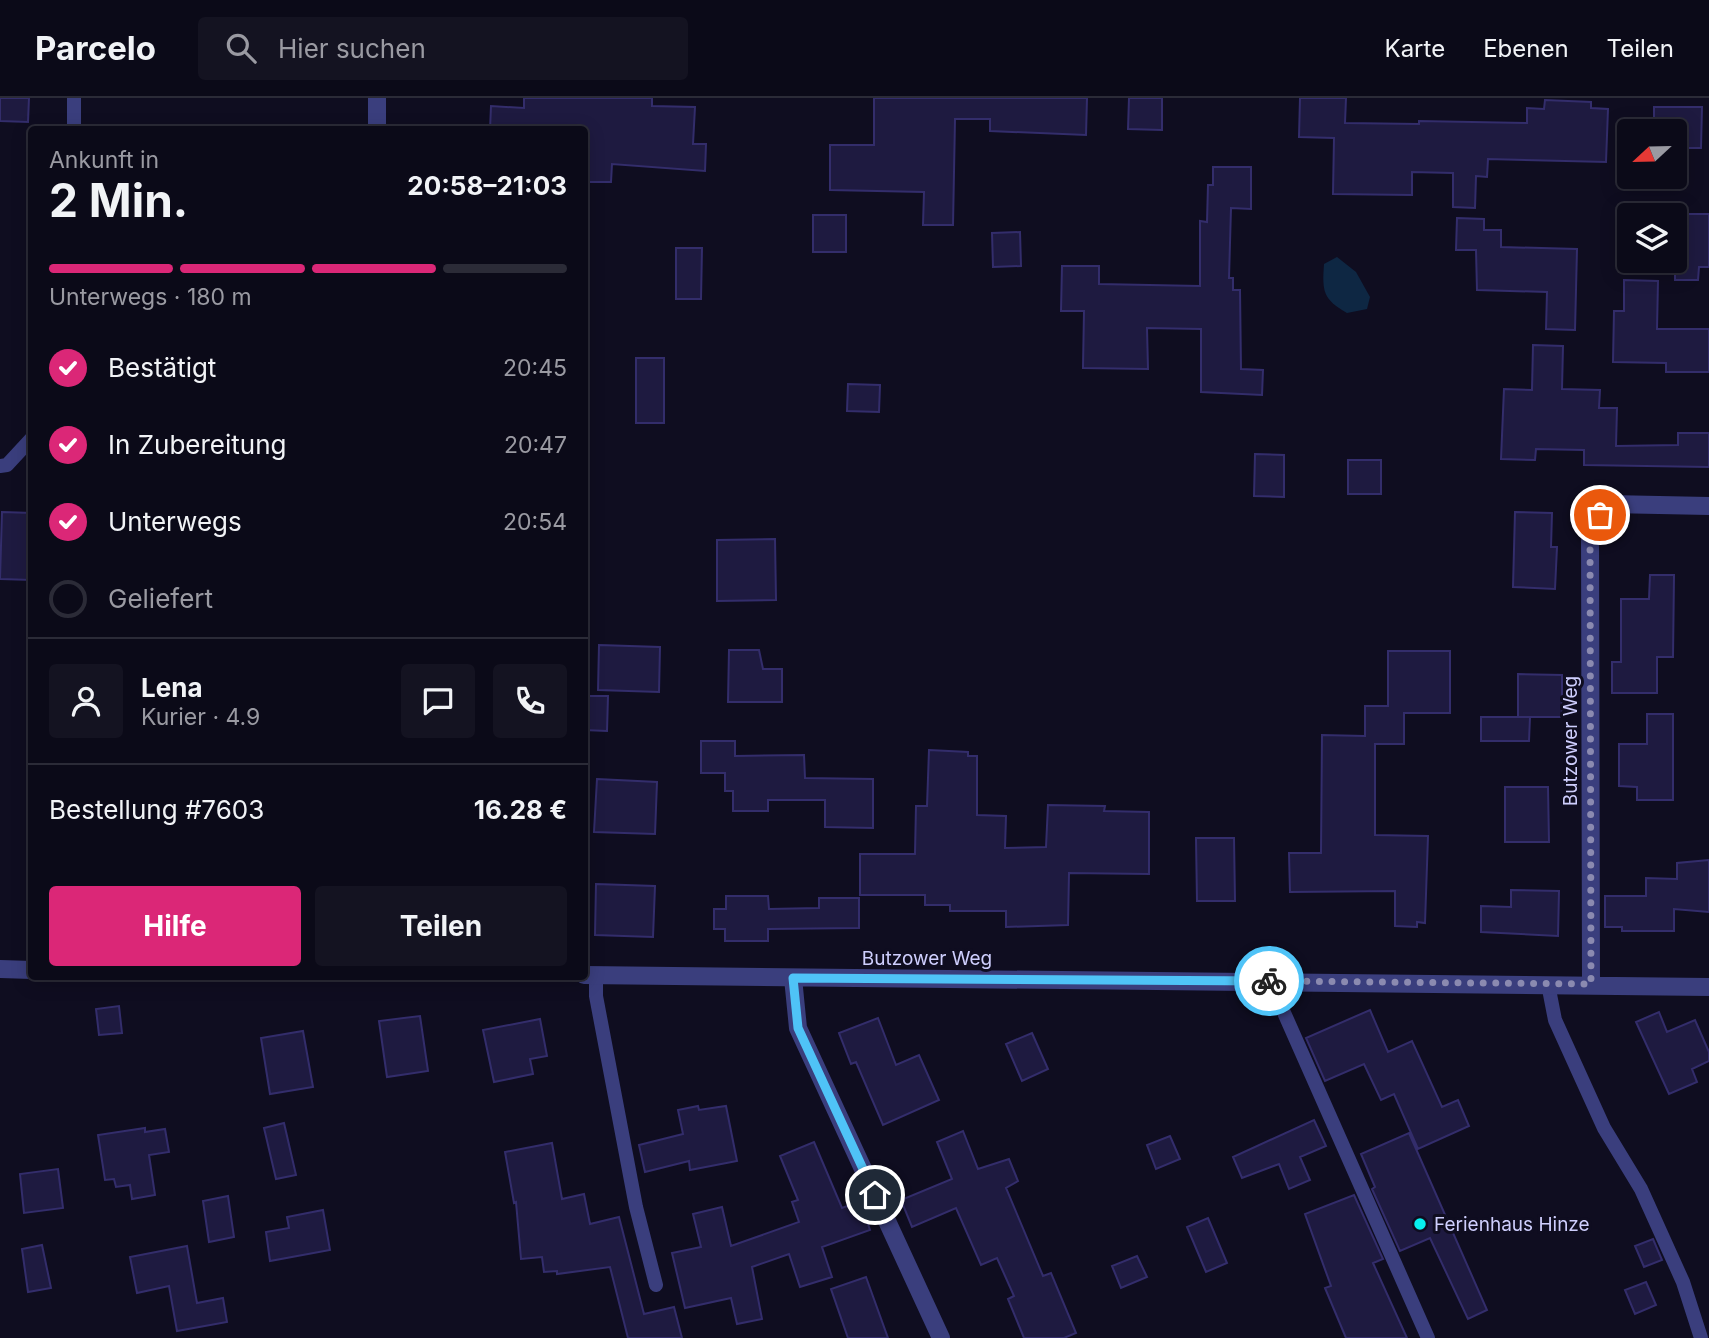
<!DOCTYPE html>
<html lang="de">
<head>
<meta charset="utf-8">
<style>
	body { margin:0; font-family:Inter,sans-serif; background:#141321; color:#f1f3f6; height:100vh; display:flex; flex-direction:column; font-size:26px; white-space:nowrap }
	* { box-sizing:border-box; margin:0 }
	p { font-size:23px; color:#9a9aa2 }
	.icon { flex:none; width:38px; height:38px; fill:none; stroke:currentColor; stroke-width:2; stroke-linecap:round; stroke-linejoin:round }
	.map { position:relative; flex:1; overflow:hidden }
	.side { position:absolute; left:28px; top:28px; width:560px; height:854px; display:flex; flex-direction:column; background:#0b0a18; border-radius:7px; box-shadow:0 4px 18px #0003,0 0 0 2px #2b2b37 }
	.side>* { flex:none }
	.needle { width:46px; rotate:248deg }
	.tools { position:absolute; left:1617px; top:21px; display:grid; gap:14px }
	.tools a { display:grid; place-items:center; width:70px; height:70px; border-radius:7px; background:#0b0a18; box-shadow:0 4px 18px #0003,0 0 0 2px #2b2b37; font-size:35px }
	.pin { position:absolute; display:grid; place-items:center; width:60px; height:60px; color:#fff; margin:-30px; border:4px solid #fff; border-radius:50%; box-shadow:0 2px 7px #0007 }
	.courier { position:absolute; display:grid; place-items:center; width:70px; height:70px; margin:-35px; border:5px solid #4fc3f7; border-radius:50%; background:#fff; color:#222; box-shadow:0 2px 9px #0007 }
	.summary em { font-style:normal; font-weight:700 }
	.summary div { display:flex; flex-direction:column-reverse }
	.summary { display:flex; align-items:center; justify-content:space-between; height:119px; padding:0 21px }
	h1 { font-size:46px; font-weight:700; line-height:52px }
	.bar { display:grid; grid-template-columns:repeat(4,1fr); gap:10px 7px; align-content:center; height:84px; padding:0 21px }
	.bar i { height:9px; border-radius:5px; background:#2b2b37 }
	.bar .active { background:#db2777 }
	.bar p { grid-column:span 4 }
	.line { display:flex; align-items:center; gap:18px; padding:0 21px; border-top:2px solid #2b2b37 }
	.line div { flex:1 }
	.round { display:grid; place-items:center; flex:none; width:74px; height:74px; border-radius:7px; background:#141321 }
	ol { padding:0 21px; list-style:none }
	li { display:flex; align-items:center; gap:21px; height:77px }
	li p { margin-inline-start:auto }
	li .icon { padding:7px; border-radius:50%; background:#db2777; color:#fff; stroke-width:4 }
	li:last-child { color:#9a9aa2 }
	li i { width:38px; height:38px; border:4px solid #2b2b37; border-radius:50% }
	.primary-button { display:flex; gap:14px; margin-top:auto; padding:14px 21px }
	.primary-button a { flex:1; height:80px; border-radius:7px; background:#db2777; color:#fff; font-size:28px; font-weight:700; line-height:80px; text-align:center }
	.primary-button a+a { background:#141321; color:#f1f3f6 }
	header { display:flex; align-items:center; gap:42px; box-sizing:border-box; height:98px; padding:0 35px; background:#0b0a18; border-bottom:2px solid #2b2b37 }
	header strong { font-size:33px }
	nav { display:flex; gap:38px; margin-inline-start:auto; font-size:24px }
	.search { width:490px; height:63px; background:#141321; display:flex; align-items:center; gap:18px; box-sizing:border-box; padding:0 24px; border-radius:7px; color:#9a9aa2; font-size:26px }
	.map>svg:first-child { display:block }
	.water { fill:#0e2743 }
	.building { fill:#1e1a40; stroke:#332d6b; stroke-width:2 }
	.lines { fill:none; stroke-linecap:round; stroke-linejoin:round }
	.service { stroke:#3a3e7d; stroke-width:14 }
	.minor { stroke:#3a3e7d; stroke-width:18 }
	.done { stroke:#8b8ab0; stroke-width:7; stroke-dasharray:0 12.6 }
	.route { stroke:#4fc3f7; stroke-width:9 }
	.poi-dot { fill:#07f0ef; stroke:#0f0d20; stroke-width:2.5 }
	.labels { text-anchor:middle; stroke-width:6; stroke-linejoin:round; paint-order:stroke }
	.street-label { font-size:19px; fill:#cecefd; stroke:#0f0d20 }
	.poi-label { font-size:19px; fill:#cecefd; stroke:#0f0d20; text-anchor:start }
</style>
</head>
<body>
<header>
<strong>Parcelo</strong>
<div class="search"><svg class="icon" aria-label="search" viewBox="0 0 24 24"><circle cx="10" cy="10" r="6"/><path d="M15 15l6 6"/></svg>Hier suchen</div>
<nav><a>Karte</a><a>Ebenen</a><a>Teilen</a></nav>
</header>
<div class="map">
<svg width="1709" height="1240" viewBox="0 0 1709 1240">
	<rect width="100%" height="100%" fill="#0f0d20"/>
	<path class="water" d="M1337 159 1356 174 1370 199 1367 211 1347 215C1323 201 1322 194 1324 166Z"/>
	<path class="building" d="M0 0H29L28 24 0 23Z
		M524 0H652V8L695 9 693 46H706L705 73 612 66 611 84H584V32H490L491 8 524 10Z
		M874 0H1087L1086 37 990 33V21H955L953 127H923L924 94 830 92V47H874Z
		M1129 0H1162V32L1128 31Z
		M1300 0H1346L1345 25 1419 26V23L1527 25V10L1544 11 1545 2 1591 4V10L1608 11 1606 64 1488 61 1487 79 1476 78 1475 110 1453 109V75L1412 74V97L1333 96 1334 40 1299 39Z
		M1654 9H1702L1701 50H1675V33H1654Z
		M1213 69H1251V111L1231 110 1229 180H1233V192H1240L1241 271 1263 272 1262 297 1201 294V231L1147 230 1148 271 1083 270 1084 213H1061L1062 168H1099V186L1200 188V123L1207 124 1208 87H1213Z
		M1675 116H1709V169H1699L1698 182H1675Z
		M813 117H846V154H813Z
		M1457 120 1484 121V132H1501V149L1577 151 1575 232 1546 231 1547 194 1477 192 1476 152H1456Z
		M1020 134 1021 168 993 169 992 135Z
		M676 150H702L701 201H676Z
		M1624 182 1658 183 1657 231H1709V274H1666V265L1613 264 1614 213H1624Z
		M1533 247 1563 248 1562 291 1600 292 1599 310H1617L1616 348 1678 347V335H1709V369L1584 367V352L1536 351 1535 362 1501 361 1504 291 1532 292Z
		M636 260H664V325H636Z
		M848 286 880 287 879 314 847 313Z
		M1255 356 1284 357V399L1254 398Z
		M1348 362H1381V396H1348Z
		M2 414 32 415V482L0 481Z
		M1515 414 1552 415 1551 449H1557L1555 491 1513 489Z
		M775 441 776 502 717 503V442Z
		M1650 477H1674L1673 559H1657V595H1612V564H1621V501H1649Z
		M599 547 660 549 659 594 598 592Z
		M729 552H759L763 571H782V604H728Z
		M1388 553H1450V615H1404V646H1375V737L1428 738 1425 825 1417 824V829L1395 828V793L1290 794 1289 755H1321L1322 637 1365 638V608H1388Z
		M1518 576 1562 577V619H1518Z
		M584 598H608L607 633 584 632Z
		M1647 616H1673V702H1637V689L1619 688V646H1647Z
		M1481 619H1530L1529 643H1481Z
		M701 643H735V658L804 657 805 680 873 681V730L825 729V702H768V713H733V693H725V675H701Z
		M929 652 968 654V658H977V717L1006 718 1005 750 1046 749 1048 707 1105 708 1104 713 1149 714V776L1069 775 1068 827 1006 829V813H950V807H925V797H860V756H915L916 708H927Z
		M597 681 657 684 655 736 594 734Z
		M1505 689H1548L1549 744H1505Z
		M1196 740H1234L1235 803H1197Z
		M1709 762V814L1674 811V833H1622V829H1605V798H1646V780L1677 781V765Z
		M596 786 655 788 653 839 595 837Z
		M1511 792 1559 793 1558 838 1481 834V808L1511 809Z
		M726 798H768L769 811 819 810V800H859V830L768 831V843H725V831H714V811H726Z
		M119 908 122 935 99 937 96 911Z
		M1370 912 1388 954 1412 943 1442 1009 1458 1002 1469 1028 1418 1051 1394 996 1381 1002 1364 966 1325 983 1306 940Z
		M1659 914 1667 934 1695 922 1709 954V963L1692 971 1697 984 1669 996 1636 924Z
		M420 918 428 973 387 979 379 923Z
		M878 920 896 967 919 957 939 1002 883 1027 856 964 851 966 839 935Z
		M540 921 547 958 530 961 533 976 494 984 483 932Z
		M303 933 313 989 270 996 261 940Z
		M1032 935 1048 971 1022 983 1006 946Z
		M698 1008 699 1012 726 1008 737 1063 690 1072 689 1063 645 1074 639 1047 683 1036 678 1012Z
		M1314 1022 1326 1048 1300 1059 1310 1082 1289 1091 1279 1066 1242 1080 1233 1059Z
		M284 1025 296 1077 276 1081 264 1030Z
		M145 1030V1034L165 1031 169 1054 149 1057 155 1097 132 1101 130 1087 116 1089 114 1081 105 1082 98 1037Z
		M963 1033 978 1071 1009 1061 1018 1083 1006 1090 1043 1178 1051 1175 1076 1235 1064 1240H1024L1008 1201 1014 1198 997 1160 981 1167 956 1110 912 1129 901 1102 952 1081 937 1044Z
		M1409 1035 1487 1212 1468 1221 1430 1140 1400 1153 1372 1091 1375 1089 1361 1056Z
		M1170 1038 1180 1061 1156 1071 1147 1047Z
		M814 1044 842 1110 860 1103 870 1132 822 1149 832 1179 800 1189 789 1156 752 1169 762 1221 737 1226 731 1200 685 1210 672 1155 701 1149 693 1116 722 1109 731 1148 799 1124 792 1104 798 1102 780 1058Z
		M552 1045 562 1101 584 1096 590 1126 619 1119 644 1216 674 1209 682 1240H628L610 1169 557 1176V1173L544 1174 542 1159 521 1161 516 1104 514 1105 505 1054Z
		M58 1071 63 1110 24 1115 20 1076Z
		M1354 1097 1383 1161 1373 1165 1407 1240H1346L1325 1190 1331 1188 1305 1116Z
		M228 1098 234 1139 209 1144 203 1103Z
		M323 1112 330 1152 270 1163 266 1134 289 1130 287 1119Z
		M1208 1120 1227 1165 1206 1174 1187 1129Z
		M1653 1141 1662 1162 1644 1169 1635 1148Z
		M42 1147 51 1190 28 1194 22 1151Z
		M187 1148 197 1205 223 1200 227 1224 177 1233 169 1188 137 1195 130 1159Z
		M1137 1158 1147 1179 1121 1190 1112 1168Z
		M866 1179 888 1240H848L831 1191Z
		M1646 1184 1656 1207 1635 1216 1625 1192Z"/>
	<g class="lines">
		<path class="service" d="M74 0V32
			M0 368 7 367 32 340
			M596 877V898L636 1109 656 1187
			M1270 883 1428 1240
			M1548 886 1555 922 1604 1030 1641 1091 1683 1184 1701 1240"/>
		<path class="minor" d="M377 32V0
			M0 871 32 872
			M584 877 1709 889
			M793 880 798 930 941 1240
			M1591 886 1590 428 1609 406 1709 408"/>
	</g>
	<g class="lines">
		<path class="done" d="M1269 883 1591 886 1590 428 1600 417"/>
		<path class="route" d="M875 1097 798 930 793 880 1269 883"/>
	</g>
	<circle class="poi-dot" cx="1420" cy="1126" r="7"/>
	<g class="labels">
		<g class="street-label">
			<text transform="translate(1570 643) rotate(-90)" y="7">Butzower Weg</text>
			<text x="927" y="867">Butzower Weg</text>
		</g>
		<g class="poi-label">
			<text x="1434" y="1133">Ferienhaus Hinze</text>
		</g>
	</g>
</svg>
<div class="tools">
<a><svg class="needle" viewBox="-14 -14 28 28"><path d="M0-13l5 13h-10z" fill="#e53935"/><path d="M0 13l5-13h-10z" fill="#9a9aa2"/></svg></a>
<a><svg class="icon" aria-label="layers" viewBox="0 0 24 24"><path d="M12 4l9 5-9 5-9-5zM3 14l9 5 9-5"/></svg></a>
</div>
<div class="pin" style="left:1600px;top:417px;background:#ea580c"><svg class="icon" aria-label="bag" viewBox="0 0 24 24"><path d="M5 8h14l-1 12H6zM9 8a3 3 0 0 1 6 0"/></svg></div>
<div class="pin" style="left:875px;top:1097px;background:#1f2937"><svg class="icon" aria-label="home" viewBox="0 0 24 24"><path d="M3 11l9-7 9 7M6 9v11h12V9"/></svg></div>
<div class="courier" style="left:1269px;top:883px"><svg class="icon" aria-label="bike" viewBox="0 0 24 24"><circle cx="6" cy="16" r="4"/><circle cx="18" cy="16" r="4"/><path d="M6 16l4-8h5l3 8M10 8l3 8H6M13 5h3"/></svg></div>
<section class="side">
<div class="summary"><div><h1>2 Min.</h1><p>Ankunft in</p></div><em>20:58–21:03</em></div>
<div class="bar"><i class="active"></i><i class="active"></i><i class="active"></i><i></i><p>Unterwegs · 180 m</p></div>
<ol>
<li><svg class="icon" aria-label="check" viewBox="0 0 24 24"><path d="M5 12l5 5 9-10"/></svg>Bestätigt<p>20:45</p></li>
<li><svg class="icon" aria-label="check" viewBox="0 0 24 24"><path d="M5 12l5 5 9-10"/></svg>In Zubereitung<p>20:47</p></li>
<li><svg class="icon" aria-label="check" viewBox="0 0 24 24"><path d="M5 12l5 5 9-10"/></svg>Unterwegs<p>20:54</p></li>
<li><i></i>Geliefert</li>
</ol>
<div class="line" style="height:126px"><a class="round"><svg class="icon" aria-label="person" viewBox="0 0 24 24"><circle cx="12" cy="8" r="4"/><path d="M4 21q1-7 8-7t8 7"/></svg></a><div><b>Lena</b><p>Kurier · 4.9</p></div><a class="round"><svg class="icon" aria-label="chat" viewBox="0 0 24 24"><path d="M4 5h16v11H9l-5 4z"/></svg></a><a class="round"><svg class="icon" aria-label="phone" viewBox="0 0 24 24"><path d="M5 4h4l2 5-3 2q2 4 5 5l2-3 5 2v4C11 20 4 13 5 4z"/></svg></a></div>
<div class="line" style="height:91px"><div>Bestellung #7603</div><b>16.28 €</b></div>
<div class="primary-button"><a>Hilfe</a><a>Teilen</a></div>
</section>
</div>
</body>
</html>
